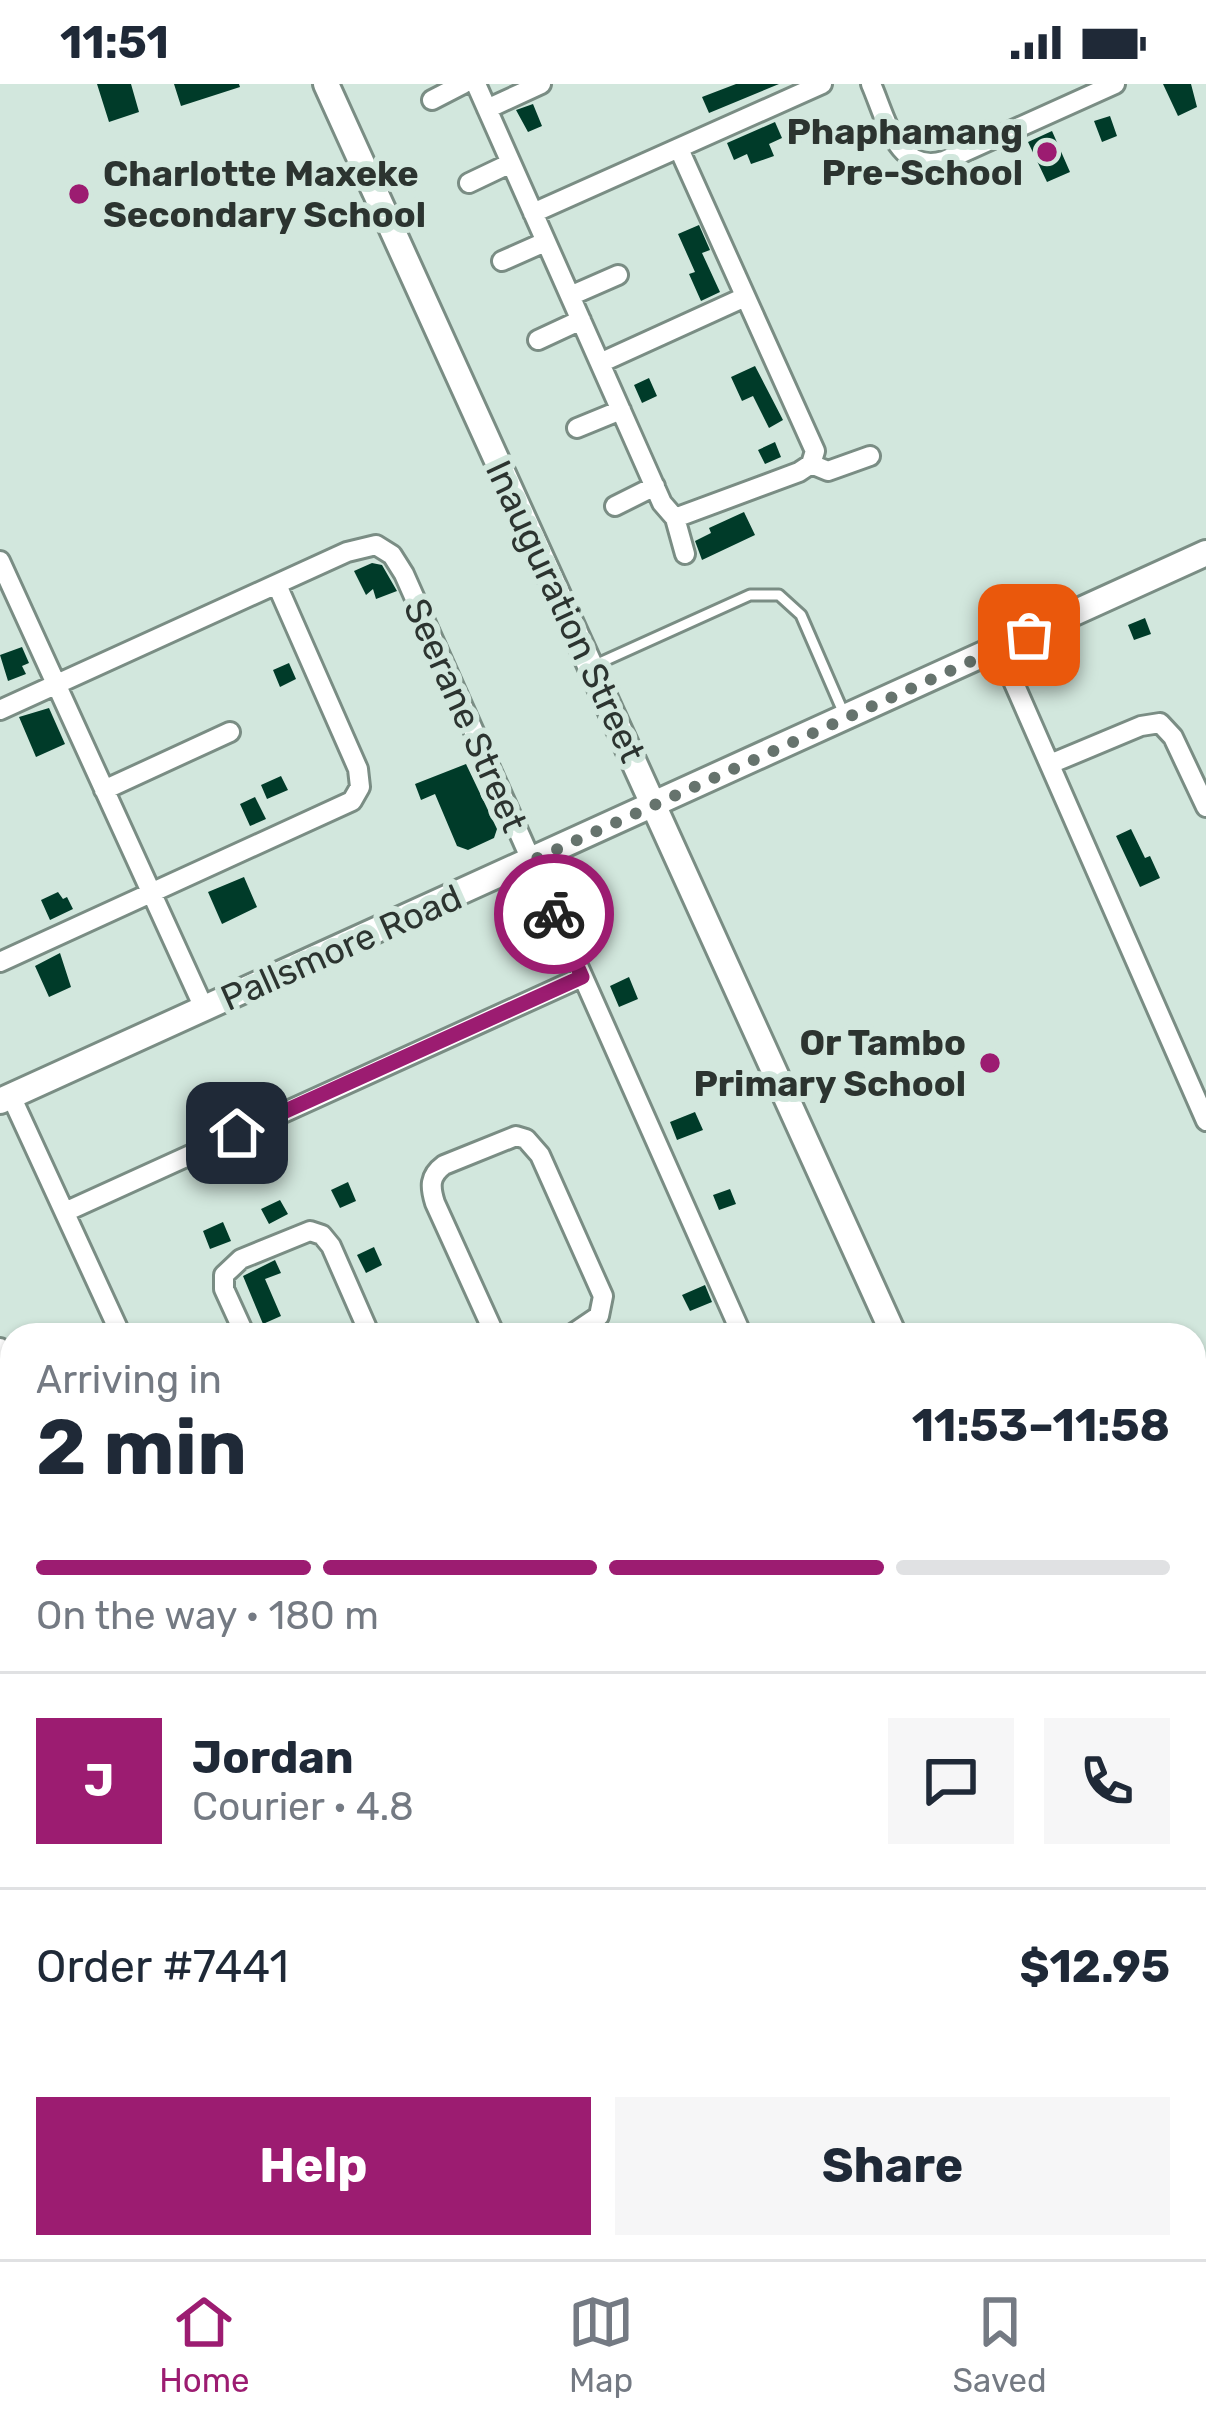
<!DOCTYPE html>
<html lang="en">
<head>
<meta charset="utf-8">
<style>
	body { margin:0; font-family:Rubik,sans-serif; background:#f6f6f7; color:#1f2937; height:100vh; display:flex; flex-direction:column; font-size:45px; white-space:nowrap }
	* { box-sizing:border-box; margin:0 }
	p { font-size:39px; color:#747a83 }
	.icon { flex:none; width:66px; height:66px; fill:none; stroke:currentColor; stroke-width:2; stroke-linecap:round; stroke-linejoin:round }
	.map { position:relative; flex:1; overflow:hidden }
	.drawer { position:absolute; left:0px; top:1239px; width:1206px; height:936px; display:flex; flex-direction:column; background:#fff; border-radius:36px 36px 0 0; box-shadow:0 3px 9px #0004 }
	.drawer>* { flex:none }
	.pin { position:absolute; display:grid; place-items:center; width:102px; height:102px; color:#fff; margin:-51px; border-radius:24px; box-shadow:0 6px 18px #0006 }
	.courier { position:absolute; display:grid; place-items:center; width:120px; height:120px; margin:-60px; border:9px solid #9c1c71; border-radius:50%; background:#fff; color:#222; box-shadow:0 3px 15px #0007 }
	.headline em { font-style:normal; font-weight:700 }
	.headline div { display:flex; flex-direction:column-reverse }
	.headline { display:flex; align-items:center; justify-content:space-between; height:204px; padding:0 36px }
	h1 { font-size:78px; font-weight:700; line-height:90px }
	.bar { display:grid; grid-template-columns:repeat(4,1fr); gap:18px 12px; align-content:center; height:144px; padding:0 36px }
	.bar i { height:15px; border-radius:9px; background:#e0e1e3 }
	.bar .active { background:#9c1c71 }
	.bar p { grid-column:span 4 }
	.line { display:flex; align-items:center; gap:30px; padding:0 36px; border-top:3px solid #e0e1e3 }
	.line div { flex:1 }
	.round { display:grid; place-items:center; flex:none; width:126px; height:126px; border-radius:0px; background:#f6f6f7 }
	.cta { display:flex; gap:24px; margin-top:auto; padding:24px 36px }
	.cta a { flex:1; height:138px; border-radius:0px; background:#9c1c71; color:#fff; font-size:48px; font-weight:700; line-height:138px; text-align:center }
	.cta a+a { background:#f6f6f7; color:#1f2937 }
	.status { display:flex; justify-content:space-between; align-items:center; height:84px; padding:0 60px; background:#fff; direction:ltr }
	.status svg { height:33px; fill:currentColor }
	.tab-bar { display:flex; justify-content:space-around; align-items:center; height:168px; border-top:3px solid #e0e1e3; background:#fff; font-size:33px; color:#747a83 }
	.tab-bar a { display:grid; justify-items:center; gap:6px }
	.tab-bar .active { color:#9c1c71 }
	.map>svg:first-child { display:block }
	.building { fill:#003b29 }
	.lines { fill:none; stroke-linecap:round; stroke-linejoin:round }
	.service-casing { stroke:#7a8d84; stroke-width:15 }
	.minor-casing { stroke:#7a8d84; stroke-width:24 }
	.tertiary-casing { stroke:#7a8d84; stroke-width:30 }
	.service { stroke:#fff; stroke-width:9 }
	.minor { stroke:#fff; stroke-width:18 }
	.tertiary { stroke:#fff; stroke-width:24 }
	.done { stroke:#66736d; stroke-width:12; stroke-dasharray:0 21.6 }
	.route { stroke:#9c1c71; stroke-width:15 }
	.poi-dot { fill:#9c1c71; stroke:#d2e7dd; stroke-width:4.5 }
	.labels { text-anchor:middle; stroke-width:12; stroke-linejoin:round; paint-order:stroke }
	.poi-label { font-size:36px; font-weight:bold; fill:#2c3430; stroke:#d2e7dd; text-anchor:end }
	.street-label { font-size:36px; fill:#2c3430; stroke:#d2e7dd }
</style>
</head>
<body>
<div class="status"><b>11:51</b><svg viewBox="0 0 49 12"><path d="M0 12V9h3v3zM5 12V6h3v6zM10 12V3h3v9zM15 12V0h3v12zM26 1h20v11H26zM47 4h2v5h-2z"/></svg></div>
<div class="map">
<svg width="1206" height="2175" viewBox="0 0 1206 2175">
	<rect width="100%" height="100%" fill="#d2e7dd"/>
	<path class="building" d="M97 0H131L139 28 109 38Z
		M174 0H239L240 3 181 22Z
		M736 0H779L709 29 702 13Z
		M1163 0H1191L1197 23 1178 32Z
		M533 20 542 42 528 48 516 26Z
		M1110 32 1117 52 1102 58 1094 37Z
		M775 38 782 54 769 60 774 72 751 80 747 70 734 76 727 59Z
		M933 40 944 62 921 63 914 49Z
		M1052 47 1070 88 1047 98 1028 58Z
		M699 141 710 166 702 169 720 208 701 217 689 190 695 188 678 150Z
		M755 282 783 336 769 344 753 312 742 317 731 293Z
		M649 294 657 312 642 319 634 301Z
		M775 358 781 373 765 380 758 366Z
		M744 428 755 451 702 476 695 457 711 449 709 444Z
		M372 479 382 481 397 507 376 515 373 505 366 511 354 487Z
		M1145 534 1151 550 1134 556 1128 541Z
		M22 563 29 579 22 582 26 590 8 597 0 571Z
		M289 579 296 595 280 603 273 586Z
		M49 624 65 660 36 673 19 633Z
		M466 680 497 745 494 754 468 766 457 762 435 710 421 716 415 700Z
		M281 692 288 706 267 715 261 701Z
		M255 713 266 735 250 742 240 720Z
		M1131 745 1145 774 1150 772 1160 794 1140 803 1116 752Z
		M244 793 257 823 222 840 208 808Z
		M58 808 63 815 67 813 73 825 50 836 41 816Z
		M60 869 71 903 49 913 35 882Z
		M629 893 638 915 619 923 610 902Z
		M695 1028 703 1046 677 1056 670 1038Z
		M348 1098 356 1117 340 1124 331 1106Z
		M730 1105 736 1120 719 1126 713 1111Z
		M280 1116 288 1130 269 1140 261 1125Z
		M223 1138 231 1157 210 1165 203 1147Z
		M374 1163 382 1181 366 1189 357 1171Z
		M275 1176 281 1189 265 1195 281 1232 263 1240 243 1192Z
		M705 1201 712 1218 690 1227 682 1211Z"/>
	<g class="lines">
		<g class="service-casing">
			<path id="service" d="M595 581 750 511H779L801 531 844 630"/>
		</g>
		<g class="minor-casing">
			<path id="minor" d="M476 0 662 419 675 434 685 470
				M871 0C886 34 897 91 944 77L1115 0
				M432 16 463 0
				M487 25 541 0
				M469 99 511 79
				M533 129 822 0
				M502 177 545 158
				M570 212 618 191
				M538 256 581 236
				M600 279 745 213
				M577 344 621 326
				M811 380 828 387 870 372
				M615 422 655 402
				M675 434 799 388 811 380 815 367 679 65
				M0 477 204 924
				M999 565 1206 1037
				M0 626 347 468 376 461 392 471 404 490 742 1251
				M1050 680 1141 642 1160 639 1173 653 1206 723
				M104 706 230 648
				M0 878 352 717 360 703 358 685 277 501
				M11 1012 121 1251
				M65 1128 582 893
				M245 1251 224 1205V1191L241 1175 310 1147 322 1151 331 1162 370 1251
				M495 1251 435 1119C430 1103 429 1092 444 1081L516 1052 526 1055 540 1071 603 1212 599 1232 571 1251
				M0 1264 12 1290
				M1194 1326 1206 1322
				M1194 1479 1206 1476
				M1194 1633 1206 1629
				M0 1635 12 1630
				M0 1813 12 1808
				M0 1930 12 1923
				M1194 1961 1206 1994
				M120 2163 124 2175
				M271 2163 275 2175
				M425 2163 429 2175
				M566 2163 570 2175
				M708 2163 713 2175
				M844 2163 847 2175
				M987 2163 989 2175
				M1119 2163 1120 2175
				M33 2175 65 2163"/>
		</g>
		<g class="tertiary-casing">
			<path id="tertiary" d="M326 0 894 1251
				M0 1017 1206 469
				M0 1729 12 1725"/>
		</g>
		<use href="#service" class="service"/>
		<use href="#minor" class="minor"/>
		<use href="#tertiary" class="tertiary"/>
	</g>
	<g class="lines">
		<path class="done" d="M554 830 531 777 1029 551"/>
		<path class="route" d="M237 1049 582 893 554 830"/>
	</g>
	<g class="poi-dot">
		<circle cx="1047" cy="68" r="12"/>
		<circle cx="79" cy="110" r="12"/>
		<circle cx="990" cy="979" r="12"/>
	</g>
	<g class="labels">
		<g class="poi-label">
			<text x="1023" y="60">Phaphamang<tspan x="1023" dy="41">Pre-School</tspan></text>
			<text x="103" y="102" text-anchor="start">Charlotte Maxeke<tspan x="103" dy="41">Secondary School</tspan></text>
			<text x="966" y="971">Or Tambo<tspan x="966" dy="41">Primary School</tspan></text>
		</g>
		<g class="street-label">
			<text transform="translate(566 527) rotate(65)" y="13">Inauguration Street</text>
			<text transform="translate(466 631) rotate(66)" y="13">Seerane Street</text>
			<text transform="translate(341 863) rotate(-24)" y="13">Pallsmore Road</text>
		</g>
	</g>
</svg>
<div class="pin" style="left:1029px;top:551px;background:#ea580c"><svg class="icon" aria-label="bag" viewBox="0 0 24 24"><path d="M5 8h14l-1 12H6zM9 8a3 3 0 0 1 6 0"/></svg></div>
<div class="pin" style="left:237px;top:1049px;background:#1f2937"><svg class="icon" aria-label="home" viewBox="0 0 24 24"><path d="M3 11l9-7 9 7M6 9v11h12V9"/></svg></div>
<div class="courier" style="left:554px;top:830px"><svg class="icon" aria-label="bike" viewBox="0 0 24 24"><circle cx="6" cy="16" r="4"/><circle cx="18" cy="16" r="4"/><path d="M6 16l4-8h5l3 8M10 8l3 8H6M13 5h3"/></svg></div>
<section class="drawer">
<div class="headline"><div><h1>2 min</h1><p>Arriving in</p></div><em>11:53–11:58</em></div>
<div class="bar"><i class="active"></i><i class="active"></i><i class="active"></i><i></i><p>On the way · 180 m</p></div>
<div class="line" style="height:216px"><b class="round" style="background:#9c1c71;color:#fff">J</b><div><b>Jordan</b><p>Courier · 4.8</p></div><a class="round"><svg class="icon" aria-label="chat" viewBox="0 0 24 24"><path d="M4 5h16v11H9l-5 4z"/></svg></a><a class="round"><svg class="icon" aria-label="phone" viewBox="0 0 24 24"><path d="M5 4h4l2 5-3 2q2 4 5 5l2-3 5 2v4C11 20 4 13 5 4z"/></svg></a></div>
<div class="line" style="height:156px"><div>Order #7441</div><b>$12.95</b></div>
<div class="cta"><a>Help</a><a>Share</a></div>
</section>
</div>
<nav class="tab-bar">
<a class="active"><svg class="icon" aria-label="home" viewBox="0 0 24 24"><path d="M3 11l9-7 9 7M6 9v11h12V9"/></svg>Home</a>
<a><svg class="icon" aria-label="map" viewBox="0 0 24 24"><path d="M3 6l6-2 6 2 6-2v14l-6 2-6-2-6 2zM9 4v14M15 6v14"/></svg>Map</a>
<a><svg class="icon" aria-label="saved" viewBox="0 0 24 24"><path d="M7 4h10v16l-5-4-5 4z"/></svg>Saved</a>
</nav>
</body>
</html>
